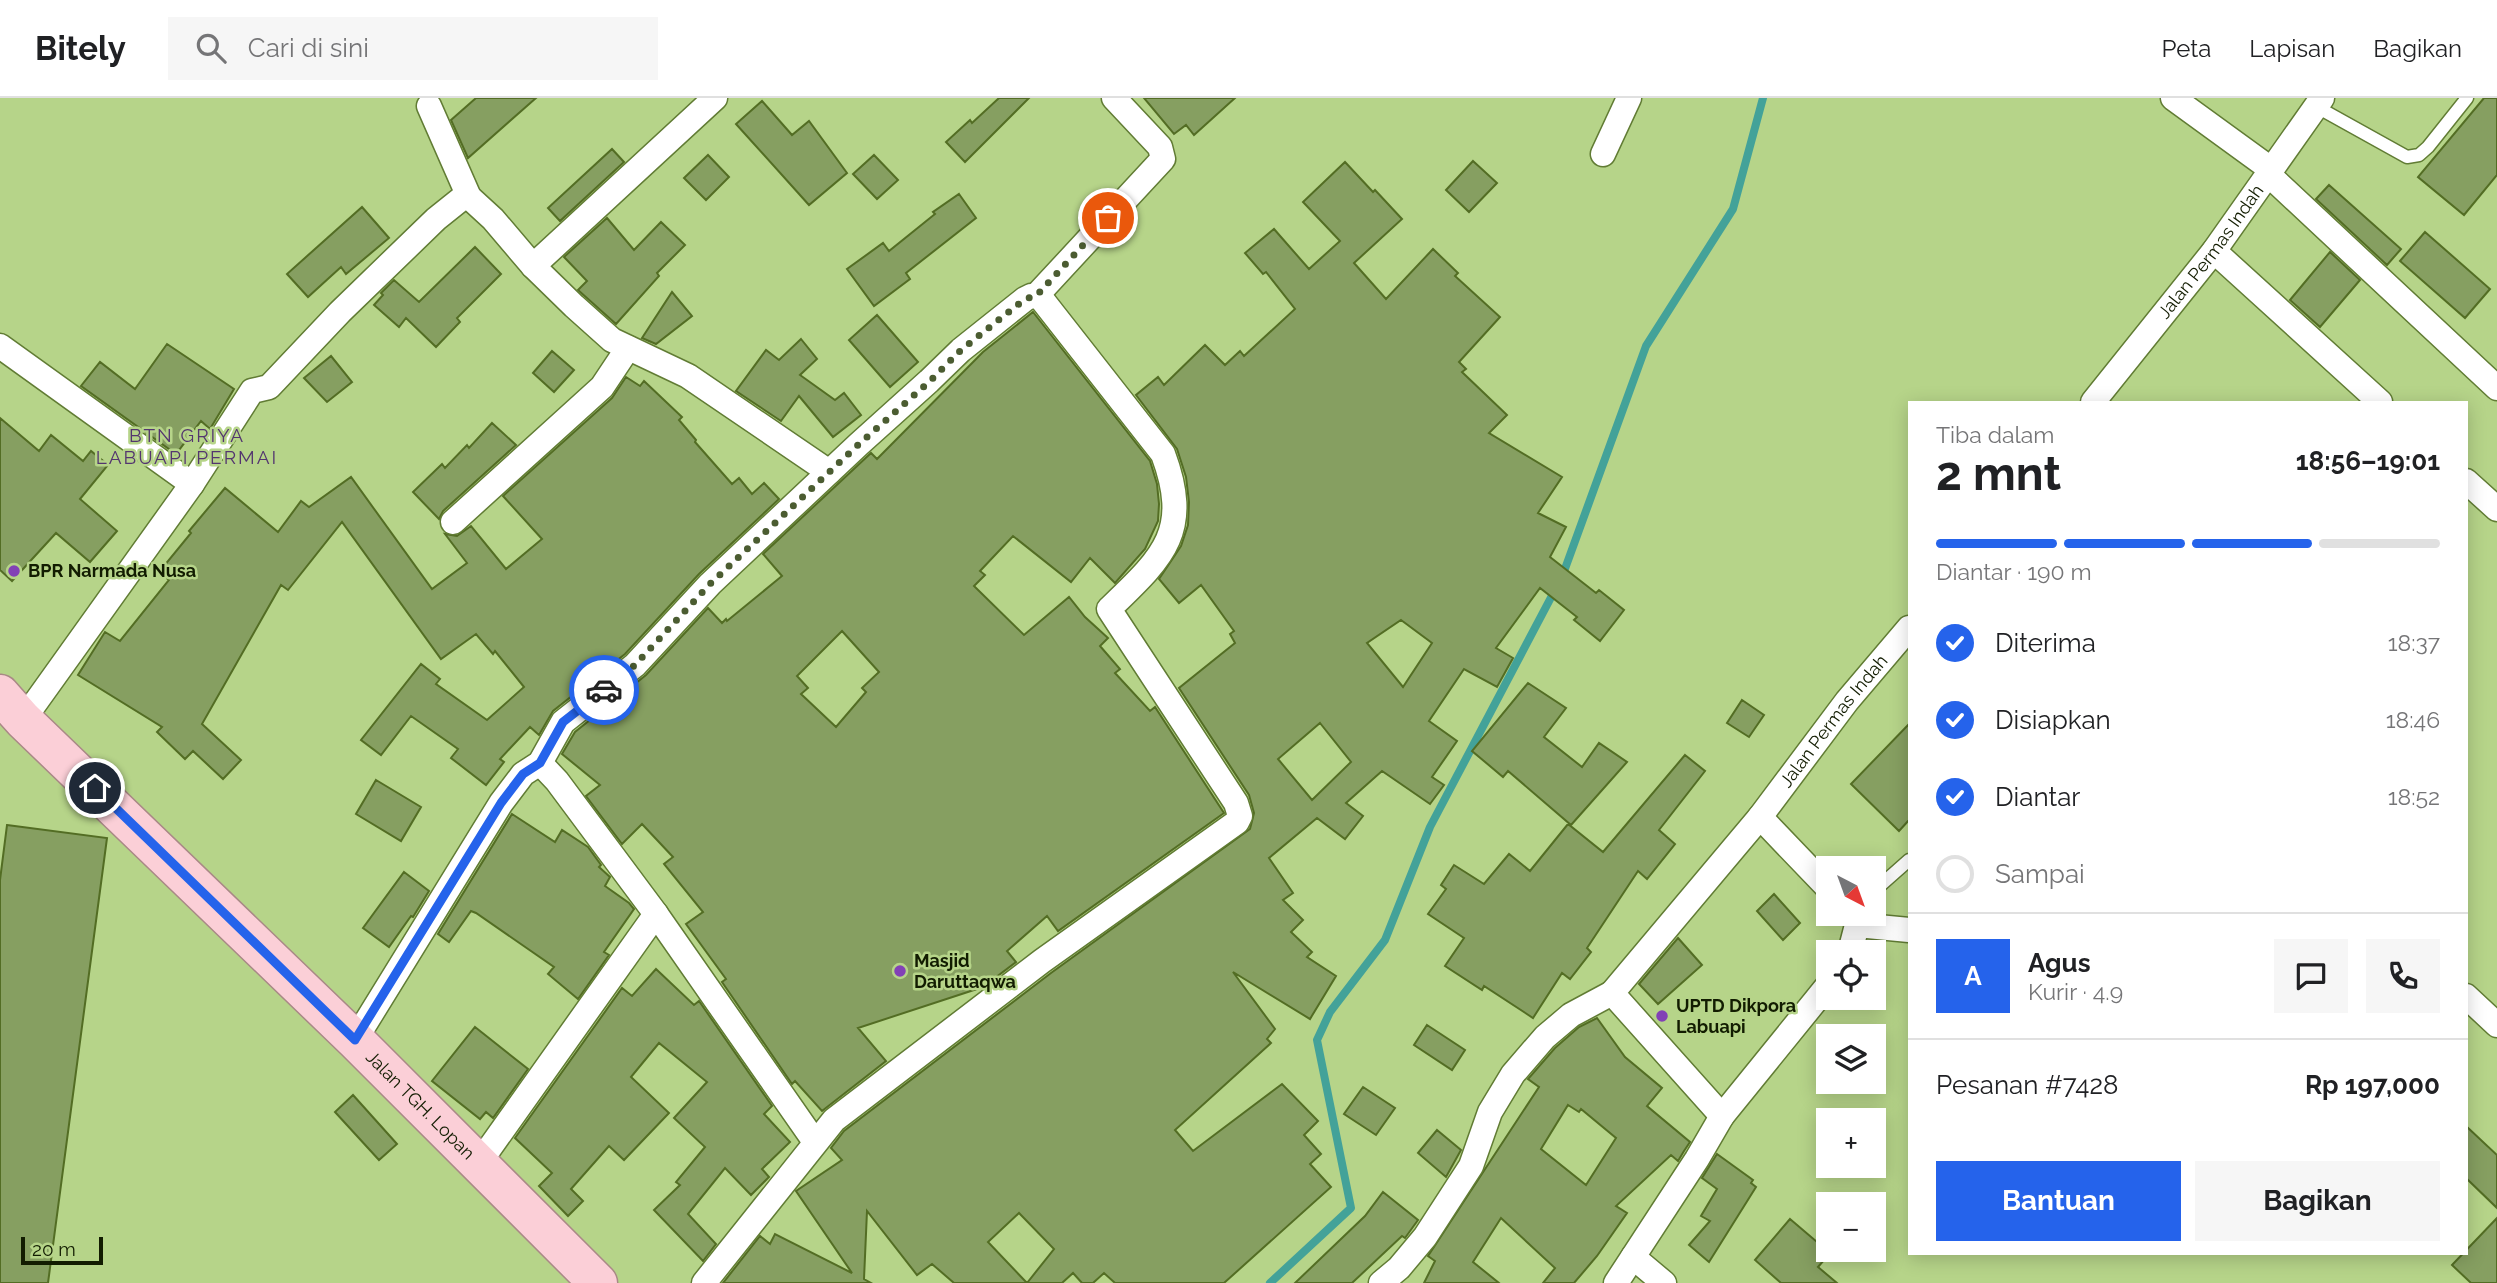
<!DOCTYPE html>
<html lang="id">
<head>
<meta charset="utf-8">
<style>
	body { margin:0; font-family:Raleway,sans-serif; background:#f6f6f6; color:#202124; height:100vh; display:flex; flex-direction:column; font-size:26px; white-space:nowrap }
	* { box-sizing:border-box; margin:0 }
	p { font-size:23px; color:#757577 }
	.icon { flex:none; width:38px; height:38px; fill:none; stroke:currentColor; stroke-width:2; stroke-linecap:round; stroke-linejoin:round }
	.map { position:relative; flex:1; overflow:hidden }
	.sheet { position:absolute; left:1908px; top:303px; width:560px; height:854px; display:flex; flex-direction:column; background:#fff; border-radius:0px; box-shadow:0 4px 18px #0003 }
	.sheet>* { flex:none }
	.needle { width:46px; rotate:139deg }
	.fabs { position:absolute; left:1816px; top:758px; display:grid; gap:14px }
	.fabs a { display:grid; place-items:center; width:70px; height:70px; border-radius:0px; background:#fff; box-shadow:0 4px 18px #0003; font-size:35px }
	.scale { position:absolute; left:21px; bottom:18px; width:82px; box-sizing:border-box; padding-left:7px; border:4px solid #121c01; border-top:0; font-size:19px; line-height:24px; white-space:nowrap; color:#121c01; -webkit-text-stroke:5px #b6d489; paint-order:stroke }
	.pin { position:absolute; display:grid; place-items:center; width:60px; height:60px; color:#fff; margin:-30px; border:4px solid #fff; border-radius:50%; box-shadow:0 2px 7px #0007 }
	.courier { position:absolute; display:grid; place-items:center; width:70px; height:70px; margin:-35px; border:5px solid #2563eb; border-radius:50%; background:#fff; color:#222; box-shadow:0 2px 9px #0007 }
	.overview em { font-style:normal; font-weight:700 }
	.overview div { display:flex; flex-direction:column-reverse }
	.overview { display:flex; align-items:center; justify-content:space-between; height:119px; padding:0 28px }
	h1 { font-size:46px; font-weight:700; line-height:52px }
	.bar { display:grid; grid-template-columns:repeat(4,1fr); gap:10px 7px; align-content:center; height:84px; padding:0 28px }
	.bar i { height:9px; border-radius:5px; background:#e0e0e0 }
	.bar .selected { background:#2563eb }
	.bar p { grid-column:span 4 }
	.line { display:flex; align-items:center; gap:18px; padding:0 28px; border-top:2px solid #e0e0e0 }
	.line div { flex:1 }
	.round { display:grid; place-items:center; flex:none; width:74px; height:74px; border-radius:0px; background:#f6f6f6 }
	ol { padding:0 28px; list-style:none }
	li { display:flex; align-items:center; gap:21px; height:77px }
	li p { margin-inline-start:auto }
	li .icon { padding:7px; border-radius:50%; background:#2563eb; color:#fff; stroke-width:4 }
	li:last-child { color:#757577 }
	li i { width:38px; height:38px; border:4px solid #e0e0e0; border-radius:50% }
	.button { display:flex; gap:14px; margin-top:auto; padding:14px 28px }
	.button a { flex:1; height:80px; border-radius:0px; background:#2563eb; color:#fff; font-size:28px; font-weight:700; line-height:80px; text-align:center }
	.button a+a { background:#f6f6f6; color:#202124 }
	header { display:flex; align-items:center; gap:42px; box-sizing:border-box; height:98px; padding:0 35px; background:#fff; border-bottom:2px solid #e0e0e0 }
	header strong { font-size:33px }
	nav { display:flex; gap:38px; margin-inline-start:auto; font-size:24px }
	.search { width:490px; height:63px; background:#f6f6f6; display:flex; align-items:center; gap:18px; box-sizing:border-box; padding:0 24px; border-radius:0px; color:#757577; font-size:26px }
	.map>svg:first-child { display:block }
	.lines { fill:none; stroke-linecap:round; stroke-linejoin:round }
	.stream { stroke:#43a299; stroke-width:8 }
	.building { fill:#869f61; stroke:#536d24; stroke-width:2; fill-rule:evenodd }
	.service-casing { stroke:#617c34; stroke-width:15 }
	.minor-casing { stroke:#617c34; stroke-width:27 }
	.trunk-casing { stroke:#a98986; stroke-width:41 }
	.service { stroke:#fff; stroke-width:12 }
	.minor { stroke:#fff; stroke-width:24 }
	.trunk { stroke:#fbcfd7; stroke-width:38 }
	.done { stroke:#4b5c31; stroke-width:7; stroke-dasharray:0 12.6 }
	.route { stroke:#2563eb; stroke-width:9 }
	.poi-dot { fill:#8241b6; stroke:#b6d489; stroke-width:2.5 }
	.labels { text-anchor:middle; stroke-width:5; stroke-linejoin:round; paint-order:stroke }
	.street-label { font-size:18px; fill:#121c01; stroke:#b6d489 }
	.poi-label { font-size:18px; font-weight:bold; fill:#121c01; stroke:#b6d489; text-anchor:start }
	.neighbourhood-label { font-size:19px; letter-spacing:2px; fill:#53356f; stroke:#b6d489 }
</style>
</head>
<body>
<header>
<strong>Bitely</strong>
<div class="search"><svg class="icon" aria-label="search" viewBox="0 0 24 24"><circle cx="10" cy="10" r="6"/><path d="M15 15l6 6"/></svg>Cari di sini</div>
<nav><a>Peta</a><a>Lapisan</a><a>Bagikan</a></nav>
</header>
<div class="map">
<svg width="2497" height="1185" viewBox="0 0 2497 1185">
	<rect width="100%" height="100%" fill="#b6d489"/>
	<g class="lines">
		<path class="stream" d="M1562 479 1646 248 1733 111 1763 0
			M1270 1185 1351 1110 1317 942 1330 914 1385 842 1430 729 1556 490"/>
	</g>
	<path class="building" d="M476 0H536L468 60 451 22Z
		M999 0H1029L965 64 946 44 970 22 972 25Z
		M1144 0H1235L1194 37 1186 27 1174 36Z
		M2484 0H2497V77L2464 117 2418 79Z
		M762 3 792 37 809 23 847 75 809 107 736 26Z
		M612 51 624 64 560 123 548 110Z
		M708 57 729 79 706 102 684 80Z
		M874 57 898 82 877 101 853 76Z
		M1473 63 1497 85 1469 114 1446 92Z
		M1345 64 1373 94 1375 92 1402 121 1354 165 1386 201 1433 151 1458 175 1455 178 1500 219 1459 264 1466 271 1462 274 1507 317 1489 335 1562 379 1538 415 1566 429 1550 459 1596 495 1599 492 1624 512 1600 543 1574 522 1577 519 1540 490 1496 550 1513 560 1497 589 1464 571 1429 623 1457 643 1432 679 1444 687 1430 706 1382 673 1346 705 1363 718 1345 741 1317 720 1269 760 1293 795 1283 802 1303 822 1291 834 1312 854 1307 859 1336 878 1310 921 1233 874 1275 931 1267 941 1271 945 1175 1032 1193 1053 1282 986 1318 1023 1304 1037 1321 1056 1310 1066 1331 1089 1224 1185H1115L1104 1175 1093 1185H1082L1073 1175 1062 1185H954L932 1166 917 1177 867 1113 864 1181 871 1185H723L760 1138 770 1146 775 1136 852 1175 796 1093 842 1062 831 1050 844 1033 1051 875 1250 731 1254 715 1249 697 1179 590 1235 545 1230 536 1234 533 1201 487 1179 505 1159 481 1181 448 1188 427 1189 404 1186 379 1177 351 1136 297 1158 279 1164 287 1205 247 1225 267 1240 253 1244 258 1295 211 1266 174 1263 176 1245 155 1274 131 1309 171 1340 143 1303 104ZM1401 522 1432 545 1403 589 1367 545ZM1320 625 1351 664 1312 702 1278 661ZM1019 1115 1054 1151 1027 1185 988 1144Z
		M2329 87 2401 151 2387 167 2316 101Z
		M959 96 976 120 906 175 910 181 874 208 847 171 883 145 889 153 935 116 933 114Z
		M362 109 389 140 346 176 341 169 308 199 287 176Z
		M607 120 634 152 661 124 685 147 657 175 659 178 616 226 578 192 587 183 564 159Z
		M2425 134 2490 191 2465 220 2400 163Z
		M475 149 501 176 457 220 460 224 436 249 406 220 399 229 374 207 383 197 381 195 394 182 419 204Z
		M2330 154 2360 182 2320 229 2290 202Z
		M672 194 692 218 656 246 642 240Z
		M1033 214 1150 363 1157 386 1159 406 1158 423 1145 451 1115 485 1090 460 1071 484 1013 438 980 473 985 477 974 488 1024 537 1069 499 1085 519 1108 540 1100 548 1120 571 1115 575 1150 613 1155 609 1224 715 1058 833 1047 818 1007 853 1016 864 983 889 858 930 886 963 822 1013 795 983 792 986 722 884 726 881 686 826 703 814 664 766 673 759 642 726 622 746 586 698 600 687 562 656 575 634 646 577 708 510 722 525 726 521 727 523 782 478 763 456 871 355 877 361 983 254ZM842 533 879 574 862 590 866 594 836 629 801 596 808 590 797 578Z
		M877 217 918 264 890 289 849 242Z
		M801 241 817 261 800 277 835 302 844 295 861 317 833 339 799 298 781 323 736 293 766 252 779 262Z
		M167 246 234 291 210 331 201 323 176 356 81 288 100 264 135 291Z
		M552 253 574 272 554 294 533 275Z
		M331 258 352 284 327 304 304 280Z
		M626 279 640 288 644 283 682 319 679 322 696 342 695 344 732 386 739 380 752 396 764 385 779 401 699 476 625 556 553 613 539 637 530 629 500 661 504 664 486 687 451 660 458 651 411 618 381 657 361 642 421 566 440 581 436 586 487 622 524 589 495 553 493 556 476 536 441 561 342 424 288 492 281 487 202 626 241 662 223 681 193 653 185 661 157 634 162 629 78 577 105 534 120 543 169 482 159 474 191 435 189 433 225 390 278 434 301 403 309 409 351 379 432 491 467 465 445 436 457 438 471 428 506 471 542 441 503 398 612 300Z
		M0 320 39 353 51 337 83 363 91 353 108 367 80 401 117 433 90 464 56 435 12 483 0 472Z
		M492 325 516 347 443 413 439 421 413 394 442 366 445 370 467 347 469 350Z
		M1528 585 1566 610 1544 639 1582 669 1599 645 1627 664 1571 727 1508 673 1503 679 1472 653Z
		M1742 602 1764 617 1749 639 1727 625Z
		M1909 626V722L1899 733 1851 686Z
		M1685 657 1705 673 1659 732 1675 746 1647 781 1638 773 1587 850 1591 854 1570 881 1562 875 1533 920 1484 888 1482 892 1445 868 1464 840 1428 816 1446 791 1441 787 1454 767 1484 786 1509 756 1530 773 1568 726 1603 754Z
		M376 682 421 709 401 743 356 716Z
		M512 716 555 744 562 732 588 749 601 767 599 769 610 779 605 788 629 805 634 811 604 854 609 857 578 901 548 876 554 869 476 815 471 813 449 844 438 836Z
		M7 727 107 740 48 1185H0V782Z
		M404 774 429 793 413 819 411 818 389 849 363 830Z
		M1774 796 1800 825 1783 842 1757 813Z
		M1678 840 1702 867 1658 906 1639 886Z
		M656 871 694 907 699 903 772 1008 764 1016 790 1044 762 1071 769 1079 751 1097 725 1070 688 1116 716 1146 703 1163 654 1112 680 1087 676 1084 705 1049 674 1020 707 984 659 945 631 979 669 1015 624 1062 609 1048 571 1091 583 1103 568 1118 539 1088 552 1075 515 1040 622 890 632 898Z
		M1597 920 1625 959 1662 990 1647 1008 1690 1044 1684 1053 1678 1063 1671 1057 1616 1108 1627 1115 1597 1158 1574 1185H1543L1555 1170 1501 1120 1473 1164 1499 1185H1424L1435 1163 1428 1158 1539 989 1528 981 1555 950 1579 929ZM1568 1007 1579 1014 1581 1011 1616 1040 1586 1087 1541 1051Z
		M1427 927 1465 952 1452 972 1414 947Z
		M475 929 528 971 493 1020 486 1014 480 1021 432 983Z
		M1363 989 1395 1010 1376 1037 1344 1016Z
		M353 997 397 1046 379 1062 335 1014Z
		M2466 1028 2497 1057V1110L2466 1080Z
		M1437 1032 1461 1052 1446 1079 1418 1055Z
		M1717 1056 1753 1082 1751 1085 1756 1089 1709 1164 1689 1147 1710 1123 1701 1118 1717 1091 1702 1080Z
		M1383 1094 1418 1122 1405 1140 1402 1138 1352 1185H1295L1365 1118Z
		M2497 1120V1185H2471L2452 1167Z
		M1790 1121 1830 1155 1818 1169 1837 1185H1781L1755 1162Z"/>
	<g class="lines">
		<g class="service-casing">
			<path id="service" d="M2317 9 2407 59 2419 57 2428 49 2467 0
				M1874 793 1909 762"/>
		</g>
		<g class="minor-casing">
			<g id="minor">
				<path d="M2173 0 2272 72"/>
				<path d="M429 8 469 99 493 121 533 168 574 208 612 242 688 278 829 374"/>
				<path d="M1603 56 1629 0"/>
				<path d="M2269 77 2497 290"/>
				<path d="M2214 153 2380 304"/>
				<path d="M533 168 715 0"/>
				<path d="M1036 198 1163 61 1160 49 1114 0"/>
				<path d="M0 248 192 386"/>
				<path id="s1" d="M2093 304 2214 153 2322 0"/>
				<path d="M2466 383 2497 411"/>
				<path d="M453 424 602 289 628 250"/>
				<path d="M23 622 192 386 252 293 269 289 340 214 436 121 461 101 469 99"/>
				<path d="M540 665 557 683 656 816 815 1044"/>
				<path d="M1760 719 1829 791"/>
				<path d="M1857 827 1909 832"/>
				<path d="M1850 854 1857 827 1852 816"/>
				<path d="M2466 898 2497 927"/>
				<path d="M355 942 501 705 523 676 540 665 563 624 635 567 710 486 859 346 929 283 961 252 1025 201 1031 198 1040 199 1163 356C1192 434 1163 459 1109 511L1236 705 1240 718 1237 724 1042 863 834 1022 704 1185"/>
				<path id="s2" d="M1722 1018 1612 895 1760 719 1847 603 1909 530"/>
				<path d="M479 1065 656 816"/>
				<path d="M1633 1159 1664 1185"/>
				<path d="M1381 1185 1399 1170 1425 1139 1471 1068 1490 1014 1513 976 1545 939 1571 917 1612 895"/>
				<path d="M1616 1185 1697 1061 1722 1018 1829 886"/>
			</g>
		</g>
		<g class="trunk-casing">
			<g id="trunk">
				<path id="s3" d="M0 596 23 622 355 942 598 1185"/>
			</g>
		</g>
		<use href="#service" class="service"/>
		<use href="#minor" class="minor"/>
		<use href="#trunk" class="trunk"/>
	</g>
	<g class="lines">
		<path class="done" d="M604 592 635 567 710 486 859 346 929 284 961 252 1025 201 1036 198 1108 120"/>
		<path class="route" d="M95 690 355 942 501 705 523 676 540 665 563 624 604 592"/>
	</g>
	<g class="poi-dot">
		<circle cx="14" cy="473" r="7"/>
		<circle cx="900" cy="873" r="7"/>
		<circle cx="1662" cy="918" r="7"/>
	</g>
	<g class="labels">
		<g class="street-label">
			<text dy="6" stroke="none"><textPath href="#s1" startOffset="191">Jalan Permas Indah</textPath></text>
			<text dy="6" stroke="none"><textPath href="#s2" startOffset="516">Jalan Permas Indah</textPath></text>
			<text dy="6" stroke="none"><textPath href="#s3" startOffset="588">Jalan TGH. Lopan</textPath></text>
		</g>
		<g class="poi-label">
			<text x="28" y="479">BPR Narmada Nusa</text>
			<text x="914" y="869">Masjid<tspan x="914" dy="21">Daruttaqwa</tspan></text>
			<text x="1676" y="914">UPTD Dikpora<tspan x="1676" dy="21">Labuapi</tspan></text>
		</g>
		<g class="neighbourhood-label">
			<text x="187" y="344">BTN GRIYA<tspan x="187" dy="22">LABUAPI PERMAI</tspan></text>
		</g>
	</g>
</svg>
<div class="fabs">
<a><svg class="needle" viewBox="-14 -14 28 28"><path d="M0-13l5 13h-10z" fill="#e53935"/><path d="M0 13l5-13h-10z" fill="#757577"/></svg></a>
<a><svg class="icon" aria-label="locate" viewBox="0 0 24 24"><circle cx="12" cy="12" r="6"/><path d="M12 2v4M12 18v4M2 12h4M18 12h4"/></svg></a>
<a><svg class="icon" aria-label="layers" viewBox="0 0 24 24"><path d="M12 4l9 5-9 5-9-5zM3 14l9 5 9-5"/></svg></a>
<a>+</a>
<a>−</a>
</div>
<div class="scale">20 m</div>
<div class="pin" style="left:1108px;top:120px;background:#ea580c"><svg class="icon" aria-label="bag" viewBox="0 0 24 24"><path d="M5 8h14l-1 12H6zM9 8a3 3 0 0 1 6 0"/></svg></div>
<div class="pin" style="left:95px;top:690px;background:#1f2937"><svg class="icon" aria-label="home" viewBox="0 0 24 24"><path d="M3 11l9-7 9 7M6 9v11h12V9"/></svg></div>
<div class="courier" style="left:604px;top:592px"><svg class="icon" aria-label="car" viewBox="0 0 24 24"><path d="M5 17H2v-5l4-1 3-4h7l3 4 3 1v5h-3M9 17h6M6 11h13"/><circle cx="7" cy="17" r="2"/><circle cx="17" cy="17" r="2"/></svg></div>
<section class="sheet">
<div class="overview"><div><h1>2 mnt</h1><p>Tiba dalam</p></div><em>18:56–19:01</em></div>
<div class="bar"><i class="selected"></i><i class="selected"></i><i class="selected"></i><i></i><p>Diantar · 190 m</p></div>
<ol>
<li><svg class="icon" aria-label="check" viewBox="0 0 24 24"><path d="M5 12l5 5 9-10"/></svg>Diterima<p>18:37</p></li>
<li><svg class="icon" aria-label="check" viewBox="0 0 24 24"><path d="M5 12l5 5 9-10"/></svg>Disiapkan<p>18:46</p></li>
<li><svg class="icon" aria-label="check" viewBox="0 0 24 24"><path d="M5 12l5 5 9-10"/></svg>Diantar<p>18:52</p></li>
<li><i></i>Sampai</li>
</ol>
<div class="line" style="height:126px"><b class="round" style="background:#2563eb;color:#fff">A</b><div><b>Agus</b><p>Kurir · 4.9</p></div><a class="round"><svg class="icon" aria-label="chat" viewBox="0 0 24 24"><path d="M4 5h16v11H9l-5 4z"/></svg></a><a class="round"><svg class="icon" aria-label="phone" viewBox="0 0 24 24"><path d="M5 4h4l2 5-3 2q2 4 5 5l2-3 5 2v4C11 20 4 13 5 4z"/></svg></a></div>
<div class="line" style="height:91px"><div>Pesanan #7428</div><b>Rp 197,000</b></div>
<div class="button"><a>Bantuan</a><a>Bagikan</a></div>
</section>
</div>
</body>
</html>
